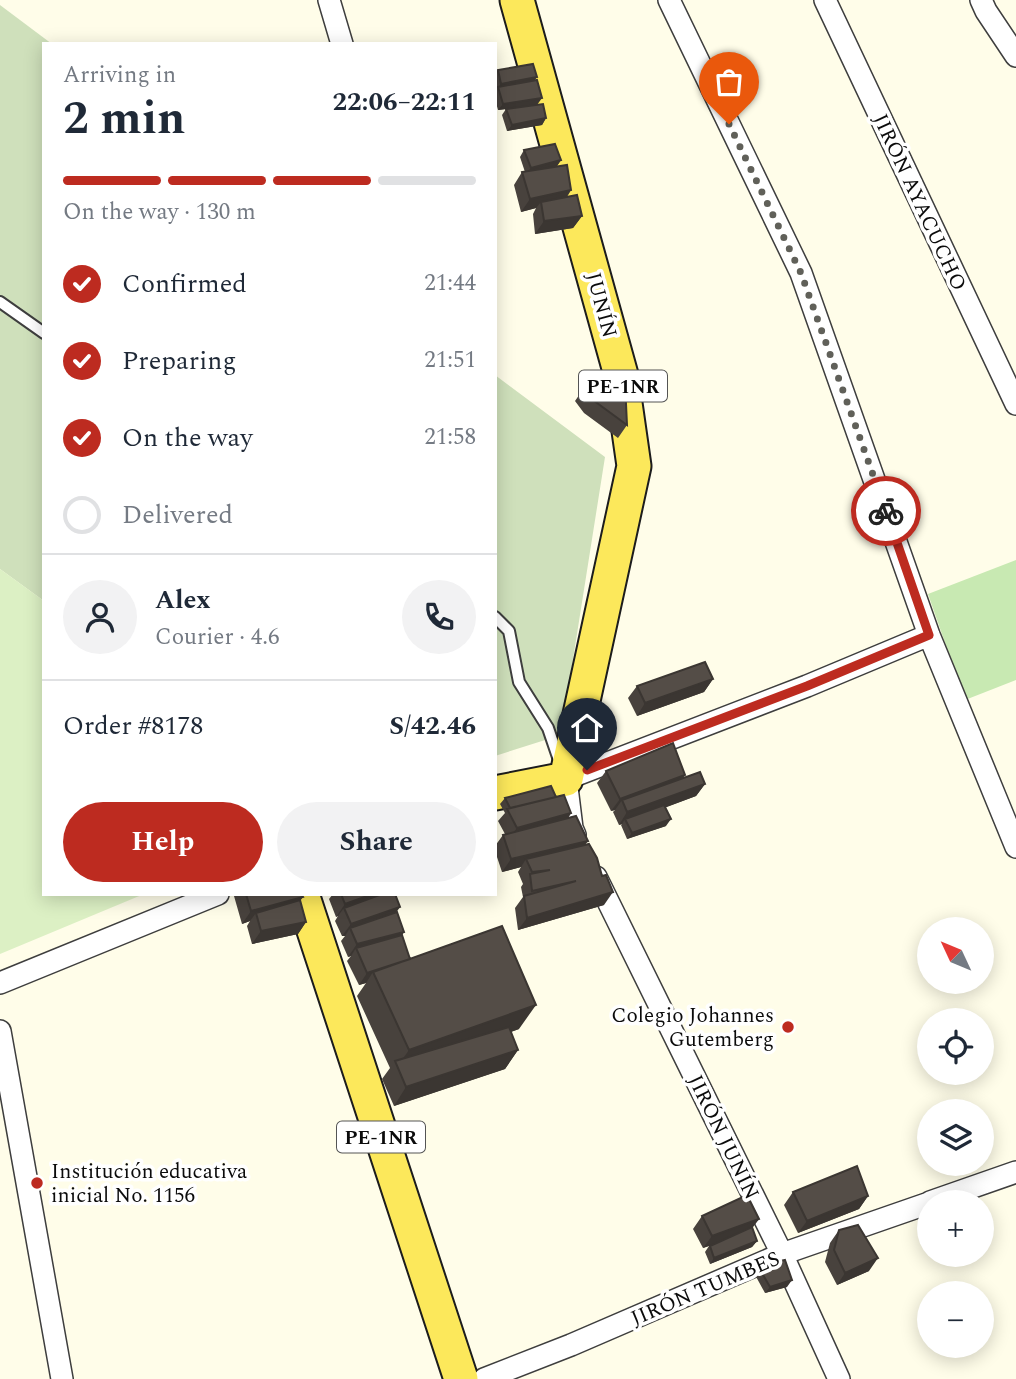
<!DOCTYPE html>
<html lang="en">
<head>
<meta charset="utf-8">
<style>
	body { margin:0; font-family:Spectral,serif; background:#f2f2f3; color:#1f2937; height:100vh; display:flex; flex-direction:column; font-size:26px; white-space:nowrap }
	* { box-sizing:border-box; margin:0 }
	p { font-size:23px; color:#747a83 }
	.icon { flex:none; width:38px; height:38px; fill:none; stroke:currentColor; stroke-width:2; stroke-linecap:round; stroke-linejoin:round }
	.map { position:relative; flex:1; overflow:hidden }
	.drawer { position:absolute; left:42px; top:42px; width:455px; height:854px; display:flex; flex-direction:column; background:#fff; border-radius:0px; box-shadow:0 4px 18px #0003 }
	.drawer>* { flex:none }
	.needle { width:46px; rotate:314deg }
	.buttons { position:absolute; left:917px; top:917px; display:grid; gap:14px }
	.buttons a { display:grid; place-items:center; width:77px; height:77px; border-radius:50%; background:#fff; box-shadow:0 4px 18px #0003; font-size:35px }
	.pin { position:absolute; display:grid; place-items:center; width:60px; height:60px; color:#fff; margin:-72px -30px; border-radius:50% 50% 50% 0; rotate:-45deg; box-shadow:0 0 7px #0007 }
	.pin .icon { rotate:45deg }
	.courier { position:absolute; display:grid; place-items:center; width:70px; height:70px; margin:-35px; border:5px solid #bd2b20; border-radius:50%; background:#fff; color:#222; box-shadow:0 2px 9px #0007 }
	.headline em { font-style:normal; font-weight:700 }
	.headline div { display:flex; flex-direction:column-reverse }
	.headline { display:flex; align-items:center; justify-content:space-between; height:119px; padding:0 21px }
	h1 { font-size:46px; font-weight:700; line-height:52px }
	.bar { display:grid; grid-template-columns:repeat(4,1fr); gap:10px 7px; align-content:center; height:84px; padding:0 21px }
	.bar i { height:9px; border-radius:5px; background:#e0e1e3 }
	.bar .active { background:#bd2b20 }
	.bar p { grid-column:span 4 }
	.line { display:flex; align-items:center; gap:18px; padding:0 21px; border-top:2px solid #e0e1e3 }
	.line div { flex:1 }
	.round { display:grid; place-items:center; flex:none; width:74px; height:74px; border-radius:37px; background:#f2f2f3 }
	ol { padding:0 21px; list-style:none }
	li { display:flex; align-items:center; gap:21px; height:77px }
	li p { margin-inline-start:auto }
	li .icon { padding:7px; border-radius:50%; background:#bd2b20; color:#fff; stroke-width:4 }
	li:last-child { color:#747a83 }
	li i { width:38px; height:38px; border:4px solid #e0e1e3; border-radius:50% }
	.action { display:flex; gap:14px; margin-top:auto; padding:14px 21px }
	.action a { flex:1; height:80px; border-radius:42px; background:#bd2b20; color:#fff; font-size:28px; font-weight:700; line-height:80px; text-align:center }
	.action a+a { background:#f2f2f3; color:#1f2937 }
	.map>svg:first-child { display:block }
	.green { fill:#c8e9b2 }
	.cemetery { fill:#cfe0bb }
	.pitch { fill:#dcf0c4 }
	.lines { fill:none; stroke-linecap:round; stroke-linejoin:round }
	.lane-casing { stroke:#3e3e3e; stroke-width:14 }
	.street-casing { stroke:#3e3e3e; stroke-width:24 }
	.primary-casing { stroke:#1c1c1c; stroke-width:37 }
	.lane { stroke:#fff; stroke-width:10 }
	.street { stroke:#fff; stroke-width:21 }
	.primary { stroke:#fce85b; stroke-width:33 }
	.wall { fill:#48423d }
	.shaded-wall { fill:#3b3632 }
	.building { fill:#544d47; stroke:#3b3632; stroke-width:2 }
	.done { stroke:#606059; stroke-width:7; stroke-dasharray:0 12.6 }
	.route { stroke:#bd2b20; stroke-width:9 }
	.poi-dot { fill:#bd2b20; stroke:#fff; stroke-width:2.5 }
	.labels { text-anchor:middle; stroke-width:7; stroke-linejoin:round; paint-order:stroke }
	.shield { fill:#fff; stroke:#545454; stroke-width:2 }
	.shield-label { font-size:19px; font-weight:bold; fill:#0b0b0b }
	.street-label { font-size:21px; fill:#0b0b0b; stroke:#fff }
	.poi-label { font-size:21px; fill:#0b0b0b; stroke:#fff; text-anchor:end }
</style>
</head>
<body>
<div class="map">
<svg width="1016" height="1379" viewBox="0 0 1016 1379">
	<rect width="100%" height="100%" fill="#fffde9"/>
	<path class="green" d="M1016 560V680L965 700 928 594Z"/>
	<path class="cemetery" d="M0 5 52 44H44V601L0 569Z
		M495 375 605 457 561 735 495 756Z"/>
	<path class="pitch" d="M0 569 44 601V894H144L0 954Z"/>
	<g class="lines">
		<g class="lane-casing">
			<path id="lane" d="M0 302 44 333
				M495 617 509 631 519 682 548 728 560 763"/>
		</g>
		<g class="street-casing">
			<path id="street" d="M329 0 342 44
				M669 0 801 273 929 635 1016 847
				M825 0 1016 404
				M981 0 986 11 1016 56
				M575 835 572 828 566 779 807 686 929 635
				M596 877 782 1254 839 1379
				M0 983 218 894
				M0 1031 62 1379
				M930 1202 1016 1172
				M484 1379 571 1345 782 1254 929 1203"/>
		</g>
		<g class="primary-casing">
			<path id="primary" d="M495 793 566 779 634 466 621 375 517 0
				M302 894 461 1379"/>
		</g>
		<use href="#lane" class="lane"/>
		<use href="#street" class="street"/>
		<use href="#primary" class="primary"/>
	</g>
	<path class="wall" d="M498 70 534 80 537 105 498 110 495 99 496 90 495 73Z
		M506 109 546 118 542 125 507 131 502 115Z
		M524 150 561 160 557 166 571 190 567 197 582 216 573 228 535 234 533 214 536 208 521 212 514 185 522 172H525L520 157Z
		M584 388 627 425 618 438 584 413 575 401Z
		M713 679 704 692 637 716 628 698 637 686Z
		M606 771 684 778 705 784 696 796 666 807V826L627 839 621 825 622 824 619 825 613 812 615 810 611 811 597 783Z
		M556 797 571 813 568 818 585 845 604 905 518 930 515 908 523 897 521 887 523 884 518 872 521 867 502 872 495 851V846L503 835 505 834 498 821 505 813 500 804 505 798Z
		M235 894H301L303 897 300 900 306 922 298 934 252 944 247 926 250 921 242 924 234 896Z
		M330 894H395L396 913 404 932 402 935 410 959 519 1029 511 1032 518 1050 505 1069 394 1106 382 1079 390 1068 357 996 366 983 359 985 347 961 351 956 348 957 341 941 345 936H342L335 921 338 916 336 917 329 899 333 894Z
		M793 1192 868 1196 859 1209 798 1233 784 1205Z
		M702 1216 759 1219 752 1228 757 1241 752 1247 710 1264 705 1252 709 1246 703 1248 693 1229Z
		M839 1230 869 1271 837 1285 825 1262 830 1243Z
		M758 1266 787 1287 765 1293 754 1273Z"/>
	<path class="shaded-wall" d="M537 77 533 83 498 87 501 84Z
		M542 98 537 105 498 110 503 104Z
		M546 118 542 125 507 131 512 125Z
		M561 160 557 166 526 174 531 168Z
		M571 190 562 203 541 202 536 208 521 212 530 199Z
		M582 216 573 228 535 234 544 221Z
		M713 679 704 692 637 716 645 703Z
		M685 775 677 788 622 800 615 810 611 811 620 799Z
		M705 784 696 796 627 822 625 819 622 824 619 825 627 812Z
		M571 813 563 826 508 840 517 828Z
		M671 819 666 826 627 839 632 833Z
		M588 841 579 853 526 859 521 867 502 872 511 859Z
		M613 892 604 905 518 930 527 918Z
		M373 894H387L344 908 338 916 336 917 345 904Z
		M303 897 294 909 256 913 250 921 242 924 251 911Z
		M400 907 391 920 350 928 345 936H342L351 924Z
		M306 922 298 934 252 944 261 931Z
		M404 932 396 944 356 948 351 956 348 957 357 944Z
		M410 959 373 972 366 983 359 985 367 973Z
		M536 1005 519 1029 399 1071 397 1067 409 1050Z
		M518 1050 505 1069 394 1106 406 1087Z
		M868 1196 859 1209 798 1233 807 1221Z
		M759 1219 750 1231 703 1248 712 1236Z
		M757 1241 752 1247 710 1264 714 1258Z
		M878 1258 869 1271 837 1285 845 1273Z
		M792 1280 787 1287 765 1293 770 1287Z"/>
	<path class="building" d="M533 64 537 77 501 84 498 70Z
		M537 80 542 98 503 104 498 87Z
		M543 104 546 118 512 125 506 109Z
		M555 144 561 160 531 168 524 150Z
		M567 165 571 190 530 199 522 172Z
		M577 195 582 216 544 221 541 202Z
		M625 383 627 425 593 400 584 388Z
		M705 662 713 679 645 703 637 686Z
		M673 743 685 775 620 799 606 771Z
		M700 772 705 784 627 812 622 800Z
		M551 786 556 797 510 808 505 798Z
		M564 795 571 813 517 828 507 809Z
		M664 805 671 819 632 833 625 819Z
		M576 816 588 841 511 859 503 835Z
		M589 844 597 858 602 876 606 875 613 892 527 918 524 896 576 881 532 891 530 874 550 870 532 872 526 859Z
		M246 894H301L303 897 251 911Z
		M341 894H373L345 904Z
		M382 894H395L400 907 351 924 344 908Z
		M300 900 306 922 261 931 256 913Z
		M397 912 404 932 357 944 350 928Z
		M502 926 536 1005 409 1050 373 972Z
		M402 935 410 959 367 973 356 948Z
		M509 1027 518 1050 406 1087 395 1061Z
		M857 1166 868 1196 807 1221 793 1192Z
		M747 1195 759 1219 712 1236 702 1216Z
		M858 1225 878 1258 845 1273 834 1250 839 1230Z
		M752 1227 757 1241 714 1258 710 1246Z
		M785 1260 792 1280 770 1287 758 1266Z"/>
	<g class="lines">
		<path class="done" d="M729 124 801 273 886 511"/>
		<path class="route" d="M587 770 807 686 929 635 886 511"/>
	</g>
	<g class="poi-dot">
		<circle cx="788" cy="1027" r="7"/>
		<circle cx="37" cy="1183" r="7"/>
	</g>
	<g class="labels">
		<g class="shield">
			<rect x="579" y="370.5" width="88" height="31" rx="5"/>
			<rect x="337" y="1121.5" width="88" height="31" rx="5"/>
		</g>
		<g class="shield-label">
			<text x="623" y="393">PE-1NR</text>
			<text x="381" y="1144">PE-1NR</text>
		</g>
		<g class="street-label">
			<text transform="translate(920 202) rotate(65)" y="7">JIRÓN AYACUCHO</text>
			<text transform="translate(602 305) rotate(75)" y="7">JUNÍN</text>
			<text transform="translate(724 1137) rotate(64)" y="7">JIRÓN JUNÍN</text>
			<text transform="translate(705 1288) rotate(-23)" y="7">JIRÓN TUMBES</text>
		</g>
		<g class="poi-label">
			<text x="774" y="1022">Colegio Johannes<tspan x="774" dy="24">Gutemberg</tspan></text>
			<text x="51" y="1178" text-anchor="start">Institución educativa<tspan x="51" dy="24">inicial No. 1156</tspan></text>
		</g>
	</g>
</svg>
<div class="buttons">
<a><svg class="needle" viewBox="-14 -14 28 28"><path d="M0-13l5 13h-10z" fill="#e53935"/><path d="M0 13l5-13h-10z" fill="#747a83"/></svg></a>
<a><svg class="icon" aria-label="locate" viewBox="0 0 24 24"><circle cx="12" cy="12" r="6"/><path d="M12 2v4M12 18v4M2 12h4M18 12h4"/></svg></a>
<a><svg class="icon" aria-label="layers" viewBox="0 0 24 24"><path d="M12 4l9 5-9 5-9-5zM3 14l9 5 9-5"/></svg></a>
<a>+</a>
<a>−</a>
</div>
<div class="pin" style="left:729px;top:124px;background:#ea580c"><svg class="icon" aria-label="bag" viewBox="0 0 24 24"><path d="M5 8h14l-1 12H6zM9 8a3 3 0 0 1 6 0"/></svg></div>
<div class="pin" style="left:587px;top:770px;background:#1f2937"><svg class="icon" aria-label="home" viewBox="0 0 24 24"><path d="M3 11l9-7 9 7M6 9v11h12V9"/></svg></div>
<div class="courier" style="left:886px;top:511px"><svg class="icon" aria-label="bike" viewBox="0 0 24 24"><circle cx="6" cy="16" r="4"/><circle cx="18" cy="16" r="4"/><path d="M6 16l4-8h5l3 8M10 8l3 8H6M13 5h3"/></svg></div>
<section class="drawer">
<div class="headline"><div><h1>2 min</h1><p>Arriving in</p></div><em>22:06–22:11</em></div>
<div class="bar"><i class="active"></i><i class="active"></i><i class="active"></i><i></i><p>On the way · 130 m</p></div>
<ol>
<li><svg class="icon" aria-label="check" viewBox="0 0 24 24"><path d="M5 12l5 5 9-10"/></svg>Confirmed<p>21:44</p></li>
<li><svg class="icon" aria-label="check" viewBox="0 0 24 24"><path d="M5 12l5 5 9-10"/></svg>Preparing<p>21:51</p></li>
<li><svg class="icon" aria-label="check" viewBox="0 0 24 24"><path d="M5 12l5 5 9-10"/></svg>On the way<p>21:58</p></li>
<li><i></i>Delivered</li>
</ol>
<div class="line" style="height:126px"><a class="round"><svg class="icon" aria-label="person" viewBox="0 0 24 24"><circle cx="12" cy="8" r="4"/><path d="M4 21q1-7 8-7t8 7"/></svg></a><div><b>Alex</b><p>Courier · 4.6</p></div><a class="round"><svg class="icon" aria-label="phone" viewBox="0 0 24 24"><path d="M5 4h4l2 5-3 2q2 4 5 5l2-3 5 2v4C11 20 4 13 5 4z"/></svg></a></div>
<div class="line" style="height:91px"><div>Order #8178</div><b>S/42.46</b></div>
<div class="action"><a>Help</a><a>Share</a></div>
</section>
</div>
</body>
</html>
